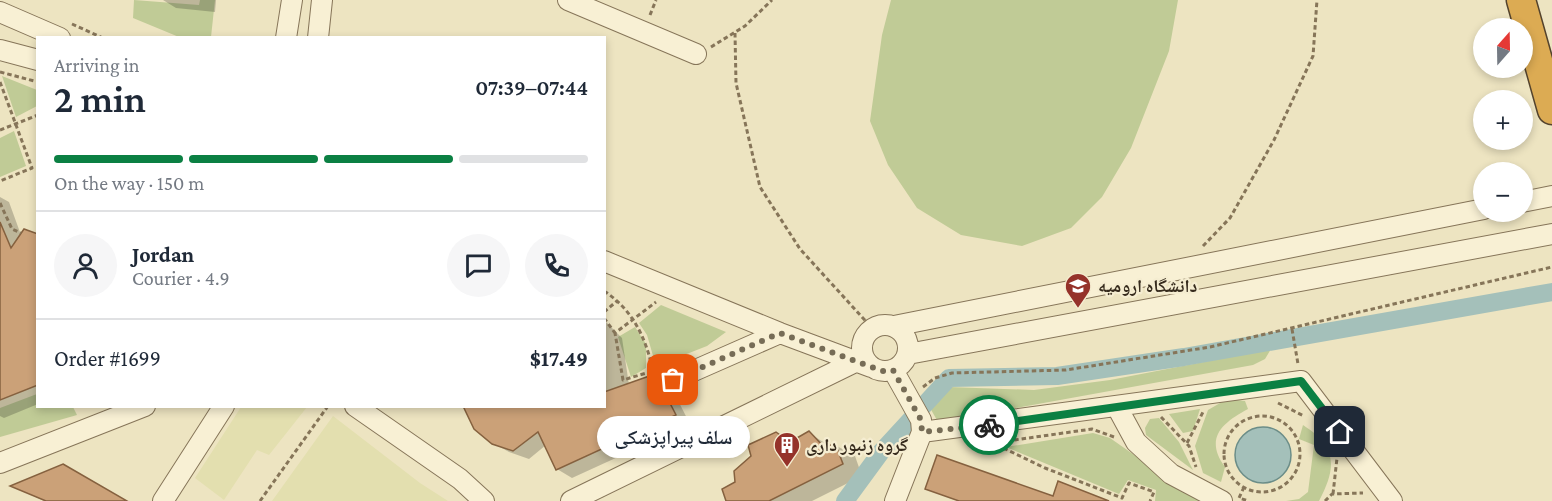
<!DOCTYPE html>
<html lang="en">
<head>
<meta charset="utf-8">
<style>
	body { margin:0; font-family:"Crimson Pro","Noto Naskh Arabic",serif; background:#f6f6f7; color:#1f2937; height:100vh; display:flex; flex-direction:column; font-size:22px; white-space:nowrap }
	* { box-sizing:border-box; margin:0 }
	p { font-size:20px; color:#747a83 }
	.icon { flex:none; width:33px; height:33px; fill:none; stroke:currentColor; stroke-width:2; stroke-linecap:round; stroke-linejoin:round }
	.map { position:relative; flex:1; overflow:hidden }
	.sheet { position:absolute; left:36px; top:36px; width:570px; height:372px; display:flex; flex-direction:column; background:#fff; border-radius:0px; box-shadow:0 3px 9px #0003 }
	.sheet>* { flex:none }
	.needle { width:39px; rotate:20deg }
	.tools { position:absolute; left:1473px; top:18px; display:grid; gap:12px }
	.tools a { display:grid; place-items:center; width:60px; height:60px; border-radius:50%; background:#fff; box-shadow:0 3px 9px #0003; font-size:30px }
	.pin { position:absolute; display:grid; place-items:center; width:51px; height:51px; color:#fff; margin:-26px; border-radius:12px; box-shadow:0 3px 9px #0006 }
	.courier { position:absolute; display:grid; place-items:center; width:60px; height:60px; margin:-30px; border:4px solid #0b8043; border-radius:50%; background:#fff; color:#222; box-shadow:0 2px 8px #0007 }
	.bubble { position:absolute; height:42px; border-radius:21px; background:#fff; box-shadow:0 3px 9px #0003; font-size:20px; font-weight:600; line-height:42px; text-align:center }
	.headline em { font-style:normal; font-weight:600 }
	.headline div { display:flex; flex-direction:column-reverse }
	.headline { display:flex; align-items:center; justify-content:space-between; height:102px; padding:0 18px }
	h1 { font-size:39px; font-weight:600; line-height:45px }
	.bar { display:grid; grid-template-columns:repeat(4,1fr); gap:9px 6px; align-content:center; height:72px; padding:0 18px }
	.bar i { height:8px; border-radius:4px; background:#e0e1e3 }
	.bar .active { background:#0b8043 }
	.bar p { grid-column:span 4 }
	.line { display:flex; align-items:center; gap:15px; padding:0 18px; border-top:2px solid #e0e1e3 }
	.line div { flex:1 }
	.round { display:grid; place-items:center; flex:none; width:63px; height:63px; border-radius:32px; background:#f6f6f7 }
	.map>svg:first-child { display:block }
	.farmland { fill:#e3dfaf }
	.green { fill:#c0cb96 }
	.water { fill:#a4c0ba; stroke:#6b8d88; stroke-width:1.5 }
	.shadow { fill:#0003 }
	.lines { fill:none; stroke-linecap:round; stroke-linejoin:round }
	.canal { stroke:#a4c0ba; stroke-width:18 }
	.building { fill:#cba178; stroke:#85613f; stroke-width:1.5 }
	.minor-casing { stroke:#867559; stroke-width:22 }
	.highway-casing { stroke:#54432d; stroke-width:31 }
	.path { stroke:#867559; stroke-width:3; stroke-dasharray:4.5 3; stroke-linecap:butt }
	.minor { stroke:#f8f0d4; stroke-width:20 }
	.highway { stroke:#dcab53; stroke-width:28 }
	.done { stroke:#766c56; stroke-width:6; stroke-dasharray:0 10.8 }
	.route { stroke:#0b8043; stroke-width:8 }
	.labels { text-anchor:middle; stroke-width:4.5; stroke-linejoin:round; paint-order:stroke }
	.poi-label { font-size:18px; font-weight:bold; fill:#362b1d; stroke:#f5edd1; text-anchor:start }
</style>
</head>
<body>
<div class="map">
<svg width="1552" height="501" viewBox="0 0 1552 501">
	<rect width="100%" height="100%" fill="#ede4c1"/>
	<path class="farmland" d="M241 407H307L269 455 257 450 224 500 195 478Z
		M333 416 420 483 448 501H272Z"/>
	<path class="green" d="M134 0 199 5 200 0H215L211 37H179L133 18Z
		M891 0H1178L1169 51 1131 148 1102 197 1071 228 1022 246 961 235 917 208 888 165 870 121 882 35Z
		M2 76 37 90V106L16 117Z
		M14 131 26 166 0 177V138Z
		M661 305 726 332 707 346 656 366 647 335 639 323Z
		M635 327 646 344V368L631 377 618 337Z
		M1271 349 1265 359 1253 365 938 422 929 406 934 393 949 387 1034 390 1110 380Z
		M37 394 38 406 73 407 77 415 0 437V408Z
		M1227 399 1245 401 1248 409C1222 423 1204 438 1225 467L1221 482 1203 473 1195 446 1208 410Z
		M1200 409 1193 431 1183 433 1169 414Z
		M1159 418 1179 442 1193 470 1146 435 1145 428 1150 419Z
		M1303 425C1337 447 1337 467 1319 501H1286L1299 499 1308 492 1314 445 1299 439Z
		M1093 433 1110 438 1200 501H1155L1156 490 1128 480 1119 494 1006 447Z"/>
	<path class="water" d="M1235 455a28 28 0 1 1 56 0a28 28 0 1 1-56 0Z"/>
	<path class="shadow" d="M163 0H216L215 12 176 8Z
		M0 197 9 202 21 235 38 236V404L4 418 0 416Z
		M604 320 622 338 629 385 655 376 670 385 690 424 572 478 557 469 546 445 529 459 509 452 493 443 604 406Z
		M809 433 831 447 835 445 855 456 862 476 812 501H728L736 482 776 434 791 443Z
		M13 486 124 501H44Z"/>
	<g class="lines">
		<path class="canal" d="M845 501 881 452 949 378 1057 376 1184 357 1552 292"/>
	</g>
	<path class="building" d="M0 222 11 248 24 229 38 234V385L0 400Z
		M655 374 676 415 556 470 538 432 513 451 492 444 474 429 463 406H604V392Z
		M809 431 825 448 835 443 843 464 769 501H726L722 489 735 482 734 471 751 456 748 445 776 432 790 442Z
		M937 455 1053 496 1058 481 1109 501H959L925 489Z
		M63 464 127 501H46L10 486Z"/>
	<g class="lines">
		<g class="minor-casing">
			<path id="minor" d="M568 0 696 54
				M0 12 60 38
				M286 38 292 0
				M318 38 322 0
				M0 50 38 60
				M1522 202 1552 196
				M604 261 780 333 871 367
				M862 348a23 23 0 1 1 46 0a23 23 0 1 1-46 0Z
				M894 326 1484 209
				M908 354 1552 234
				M893 370 921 420 922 432 895 501
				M673 380 780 333
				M355 406 460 479 484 501
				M1117 407 1136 442 1171 474 1222 501
				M922 432 1301 381 1392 501
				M0 463 145 406
				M163 501 224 406
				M571 501 857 361"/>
		</g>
		<g class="highway-casing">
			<path id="highway" d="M1521 0 1552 110"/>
		</g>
		<path class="path" d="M650 15 656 0
			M72 24 103 38
			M735 33 736 83 760 187 800 249 872 328
			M711 47 745 26 772 0
			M0 72 38 82
			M0 82 32 168 0 181
			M0 130 38 115
			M0 203 12 229 21 233
			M1203 246 1230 218 1274 140 1313 56 1317 0
			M604 291C633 310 646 338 653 371L623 380 615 333 656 302
			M604 312 617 301
			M604 318 615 333
			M1292 329 1298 364
			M923 387 935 378 952 373 1066 370 1210 347 1552 267
			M1278 403 1304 416
			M1224 454a38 38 0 1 1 76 0a38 38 0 1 1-76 0Z
			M1161 417 1189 446 1196 467
			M1114 437 1092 429 993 443 1045 468 1122 498 1129 483 1154 492 1150 501
			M1187 443 1203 412
			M1244 487 1239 498 1249 501
			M1333 494 1337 458
			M260 501 328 406
			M1325 501 1332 494 1363 493"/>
		<use href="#minor" class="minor"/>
		<use href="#highway" class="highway"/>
	</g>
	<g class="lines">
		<path class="done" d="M673 380 780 333 882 371 893 370 921 420 922 432 989 425"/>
		<path class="route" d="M989 425 1301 381 1340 432"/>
	</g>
	<defs>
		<g id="university-pin" transform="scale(1.35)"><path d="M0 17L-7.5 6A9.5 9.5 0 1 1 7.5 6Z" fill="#95322a" stroke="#f5edd1"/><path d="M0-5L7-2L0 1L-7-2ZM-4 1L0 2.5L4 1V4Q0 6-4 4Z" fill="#fff"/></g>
		<g id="building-pin" transform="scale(1.35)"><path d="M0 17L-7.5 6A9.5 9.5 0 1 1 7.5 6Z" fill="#95322a" stroke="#f5edd1"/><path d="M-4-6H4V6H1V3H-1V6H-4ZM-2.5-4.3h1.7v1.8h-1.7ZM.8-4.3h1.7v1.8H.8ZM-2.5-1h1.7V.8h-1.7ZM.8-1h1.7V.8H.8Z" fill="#fff"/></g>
	</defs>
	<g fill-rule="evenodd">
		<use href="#university-pin" x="1078" y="286"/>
		<use href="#building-pin" x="787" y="445"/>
	</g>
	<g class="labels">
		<g class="poi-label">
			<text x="1098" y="292">دانشگاه ارومیه</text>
			<text x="806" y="451">گروه زنبور داری</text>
		</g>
	</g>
</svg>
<div class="tools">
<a><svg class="needle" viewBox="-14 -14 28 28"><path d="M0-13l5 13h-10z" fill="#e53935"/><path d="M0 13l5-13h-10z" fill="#747a83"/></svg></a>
<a>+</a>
<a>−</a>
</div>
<div class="pin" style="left:673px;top:380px;background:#ea580c"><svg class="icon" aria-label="bag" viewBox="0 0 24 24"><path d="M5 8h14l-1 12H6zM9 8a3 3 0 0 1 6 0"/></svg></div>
<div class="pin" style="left:1340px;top:432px;background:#1f2937"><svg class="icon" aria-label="home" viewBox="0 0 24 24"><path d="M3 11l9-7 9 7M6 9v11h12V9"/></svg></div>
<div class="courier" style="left:989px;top:425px"><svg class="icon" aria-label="bike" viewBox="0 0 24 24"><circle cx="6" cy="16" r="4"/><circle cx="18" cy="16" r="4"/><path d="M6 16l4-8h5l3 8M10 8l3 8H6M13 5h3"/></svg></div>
<div class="bubble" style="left:597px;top:416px;width:153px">سلف پیراپزشکی</div>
<section class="sheet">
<div class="headline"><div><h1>2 min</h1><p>Arriving in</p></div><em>07:39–07:44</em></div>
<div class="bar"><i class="active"></i><i class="active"></i><i class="active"></i><i></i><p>On the way · 150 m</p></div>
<div class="line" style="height:108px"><a class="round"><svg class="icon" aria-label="person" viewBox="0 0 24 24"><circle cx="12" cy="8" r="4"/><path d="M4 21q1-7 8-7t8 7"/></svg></a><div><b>Jordan</b><p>Courier · 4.9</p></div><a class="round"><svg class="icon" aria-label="chat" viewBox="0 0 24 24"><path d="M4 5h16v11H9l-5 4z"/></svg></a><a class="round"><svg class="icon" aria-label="phone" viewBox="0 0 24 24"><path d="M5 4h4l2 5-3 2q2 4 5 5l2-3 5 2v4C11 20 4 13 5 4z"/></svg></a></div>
<div class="line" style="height:78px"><div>Order #1699</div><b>$17.49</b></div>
</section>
</div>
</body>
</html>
